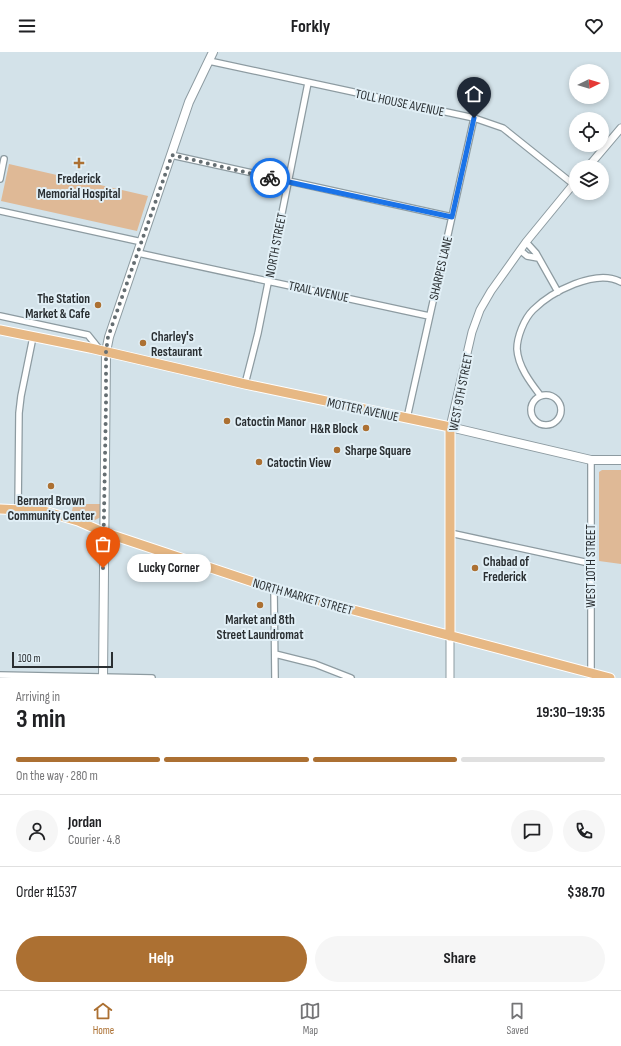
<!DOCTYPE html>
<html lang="en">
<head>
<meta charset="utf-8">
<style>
	body { margin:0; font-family:"Sofia Sans Condensed",sans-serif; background:#f6f6f6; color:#202124; height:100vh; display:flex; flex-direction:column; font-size:15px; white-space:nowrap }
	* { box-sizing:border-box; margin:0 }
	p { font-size:13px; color:#757577 }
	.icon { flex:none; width:22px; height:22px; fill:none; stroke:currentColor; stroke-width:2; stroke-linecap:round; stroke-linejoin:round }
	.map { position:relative; height:626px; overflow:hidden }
	.sheet { display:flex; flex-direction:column; background:#fff; flex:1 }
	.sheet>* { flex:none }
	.needle { width:26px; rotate:85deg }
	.fabs { position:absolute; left:569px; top:12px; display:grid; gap:8px }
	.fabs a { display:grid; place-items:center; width:40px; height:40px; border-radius:50%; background:#fff; box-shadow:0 2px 6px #0003; font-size:20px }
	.scale { position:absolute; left:12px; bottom:10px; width:101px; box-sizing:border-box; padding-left:4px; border:2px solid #2a2f32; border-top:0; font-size:11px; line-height:14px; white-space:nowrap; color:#2a2f32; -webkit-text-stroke:3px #e1eff6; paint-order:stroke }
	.pin { position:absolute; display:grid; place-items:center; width:34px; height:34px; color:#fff; margin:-41px -17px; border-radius:50% 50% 50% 0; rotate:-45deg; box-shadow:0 0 4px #0007 }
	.pin .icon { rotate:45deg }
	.courier { position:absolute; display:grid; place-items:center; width:40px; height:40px; margin:-20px; border:3px solid #1a73e8; border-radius:50%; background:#fff; color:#222; box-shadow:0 1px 5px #0007 }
	.bubble { position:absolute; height:28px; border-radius:14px; background:#fff; box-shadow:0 2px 6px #0003; font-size:13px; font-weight:700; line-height:28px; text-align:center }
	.summary em { font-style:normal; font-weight:700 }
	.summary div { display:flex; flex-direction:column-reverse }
	.summary { display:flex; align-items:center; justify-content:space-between; height:68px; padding:0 16px }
	h1 { font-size:26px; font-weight:700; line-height:30px }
	.bar { display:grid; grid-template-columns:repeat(4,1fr); gap:6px 4px; align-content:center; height:48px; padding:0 16px }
	.bar i { height:5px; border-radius:3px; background:#e0e0e0 }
	.bar .on { background:#ac7032 }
	.bar p { grid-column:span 4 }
	.line { display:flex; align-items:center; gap:10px; padding:0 16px; border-top:1px solid #e0e0e0 }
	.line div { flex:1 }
	.round { display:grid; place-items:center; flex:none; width:42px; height:42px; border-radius:21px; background:#f6f6f6 }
	.cta { display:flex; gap:8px; margin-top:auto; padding:8px 16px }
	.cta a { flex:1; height:46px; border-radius:24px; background:#ac7032; color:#fff; font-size:16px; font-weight:700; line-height:46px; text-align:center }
	.cta a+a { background:#f6f6f6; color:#202124 }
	header { display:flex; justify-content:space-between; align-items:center; height:52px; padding:0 16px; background:#fff; font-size:18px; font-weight:700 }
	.menu { display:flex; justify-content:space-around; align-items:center; height:56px; border-top:1px solid #e0e0e0; background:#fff; font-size:11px; color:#757577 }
	.menu a { display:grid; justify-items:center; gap:2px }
	.menu .on { color:#ac7032 }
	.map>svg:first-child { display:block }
	.green { fill:#dfb996 }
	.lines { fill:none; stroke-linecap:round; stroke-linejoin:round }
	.minor-casing { stroke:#8d9ba1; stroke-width:8 }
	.tertiary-casing { stroke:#8d9ba1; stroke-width:9 }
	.secondary-casing { stroke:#8d9ba1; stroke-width:10 }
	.primary-casing { stroke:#fff; stroke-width:11 }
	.minor { stroke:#fff; stroke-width:5.5 }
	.tertiary { stroke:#fff; stroke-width:7 }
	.secondary { stroke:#fff; stroke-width:8 }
	.primary { stroke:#e7b884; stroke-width:9 }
	.done { stroke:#656e72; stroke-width:4; stroke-dasharray:0 7.2 }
	.route { stroke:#1a73e8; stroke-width:5 }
	.poi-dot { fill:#ac7032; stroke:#e1eff6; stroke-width:1.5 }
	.labels { text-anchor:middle; stroke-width:4; stroke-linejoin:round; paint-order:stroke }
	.street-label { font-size:13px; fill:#2a2f32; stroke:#e1eff6 }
	.poi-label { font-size:13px; font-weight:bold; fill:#2a2f32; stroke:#e1eff6; text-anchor:start }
</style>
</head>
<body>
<header><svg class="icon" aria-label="menu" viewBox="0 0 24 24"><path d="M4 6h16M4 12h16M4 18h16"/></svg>Forkly<svg class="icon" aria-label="heart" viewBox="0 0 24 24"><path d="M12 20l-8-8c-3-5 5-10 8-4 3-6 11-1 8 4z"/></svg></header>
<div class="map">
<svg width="621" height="626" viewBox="0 0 621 626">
	<rect width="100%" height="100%" fill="#d3e2e9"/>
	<path class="green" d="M9 112 148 144 137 179 1 149Z
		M602 418H621V512L599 509V420Z
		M76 452H101V465L91 470 75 463 72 459 73 454Z"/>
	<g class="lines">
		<g class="minor-casing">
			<path id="minor" d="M209 9 474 66 503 76 573 132
				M171 103 452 165
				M0 127 4 107
				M0 159 142 190
				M526 190 536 201 558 240
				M520 198 527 204 538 206
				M138 201 429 264
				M0 264 88 283 100 298
				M245 332 258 281 308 31
				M531 358a15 15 0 1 1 30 0a15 15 0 1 1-30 0Z
				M540 343C530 330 518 314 517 297 517 285 524 267 533 258 551 240 596 216 621 230
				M407 366 474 66
				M591 408V621
				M18 458 19 361 21 344 33 285
				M450 481 589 511
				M274 537 275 626
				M275 602 315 612 351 626
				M0 623 152 626"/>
		</g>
		<g class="tertiary-casing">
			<path id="tertiary" d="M588 115 621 76
				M450 375 472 280 480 258 491 239 526 190 576 129
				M450 584V626"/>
		</g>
		<g class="secondary-casing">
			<path id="secondary" d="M450 375 591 408H621
				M103 626 106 300 109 285 189 50 213 0"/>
		</g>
		<g class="primary-casing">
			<path id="primary" d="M0 278 90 296 245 332 450 375V584
				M0 457 44 459 78 469 103 480 274 537 610 626"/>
		</g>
		<use href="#minor" class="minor"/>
		<use href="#tertiary" class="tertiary"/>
		<use href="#secondary" class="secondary"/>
		<use href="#primary" class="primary"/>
	</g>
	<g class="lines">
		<path class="done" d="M103 516 106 350V300L108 285 172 103 270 126"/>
		<path class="route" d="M270 126 452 165 474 66"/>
	</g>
	<g class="poi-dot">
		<path d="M77 105h4v4h4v4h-4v4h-4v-4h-4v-4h4z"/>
		<circle cx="98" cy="253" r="4"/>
		<circle cx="143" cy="291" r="4"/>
		<circle cx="227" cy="369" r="4"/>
		<circle cx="366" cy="376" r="4"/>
		<circle cx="337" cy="398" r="4"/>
		<circle cx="259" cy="410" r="4"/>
		<circle cx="51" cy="434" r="4"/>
		<circle cx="475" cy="516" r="4"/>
		<circle cx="260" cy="553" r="4"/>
	</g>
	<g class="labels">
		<g class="street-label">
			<text transform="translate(400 50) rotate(12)" y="5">TOLL HOUSE AVENUE</text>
			<text transform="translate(275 193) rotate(-79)" y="5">NORTH STREET</text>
			<text transform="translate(440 216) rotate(-77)" y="5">SHARPES LANE</text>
			<text transform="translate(319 239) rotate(12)" y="5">TRAIL AVENUE</text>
			<text transform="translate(460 340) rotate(-79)" y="5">WEST 9TH STREET</text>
			<text transform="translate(363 357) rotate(12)" y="5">MOTTER AVENUE</text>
			<text transform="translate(590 514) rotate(-90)" y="5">WEST 10TH STREET</text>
			<text transform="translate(303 544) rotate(16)" y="5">NORTH MARKET STREET</text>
		</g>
		<g class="poi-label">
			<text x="79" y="131" text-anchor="middle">Frederick<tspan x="79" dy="15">Memorial Hospital</tspan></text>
			<text x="90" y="251" text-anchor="end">The Station<tspan x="90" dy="15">Market &amp; Cafe</tspan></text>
			<text x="151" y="289">Charley's<tspan x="151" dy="15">Restaurant</tspan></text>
			<text x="235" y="374">Catoctin Manor</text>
			<text x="358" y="381" text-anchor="end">H&amp;R Block</text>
			<text x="345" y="403">Sharpe Square</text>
			<text x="267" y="415">Catoctin View</text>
			<text x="51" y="453" text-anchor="middle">Bernard Brown<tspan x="51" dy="15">Community Center</tspan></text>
			<text x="483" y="514">Chabad of<tspan x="483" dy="15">Frederick</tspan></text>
			<text x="260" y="572" text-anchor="middle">Market and 8th<tspan x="260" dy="15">Street Laundromat</tspan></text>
		</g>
	</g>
</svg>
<div class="fabs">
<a><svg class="needle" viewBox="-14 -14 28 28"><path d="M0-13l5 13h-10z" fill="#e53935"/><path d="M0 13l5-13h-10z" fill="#757577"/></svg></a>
<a><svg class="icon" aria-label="locate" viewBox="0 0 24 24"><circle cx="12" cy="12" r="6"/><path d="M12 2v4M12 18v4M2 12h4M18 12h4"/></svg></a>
<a><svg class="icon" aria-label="layers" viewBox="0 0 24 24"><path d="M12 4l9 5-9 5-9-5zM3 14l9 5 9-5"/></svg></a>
</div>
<div class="scale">100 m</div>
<div class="pin" style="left:103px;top:516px;background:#ea580c"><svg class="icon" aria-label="bag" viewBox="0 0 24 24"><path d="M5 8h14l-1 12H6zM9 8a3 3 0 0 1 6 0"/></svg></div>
<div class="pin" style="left:474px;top:66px;background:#1f2937"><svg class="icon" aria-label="home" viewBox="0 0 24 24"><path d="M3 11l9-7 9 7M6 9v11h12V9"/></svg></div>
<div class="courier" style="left:270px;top:126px"><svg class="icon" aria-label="bike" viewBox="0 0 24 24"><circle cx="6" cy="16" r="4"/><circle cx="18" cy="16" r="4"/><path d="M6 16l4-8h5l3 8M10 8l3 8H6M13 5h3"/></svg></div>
<div class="bubble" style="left:127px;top:502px;width:84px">Lucky Corner</div>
</div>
<section class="sheet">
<div class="summary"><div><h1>3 min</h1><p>Arriving in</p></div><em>19:30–19:35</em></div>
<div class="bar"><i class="on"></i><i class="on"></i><i class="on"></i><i></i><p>On the way · 280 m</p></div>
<div class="line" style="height:72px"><a class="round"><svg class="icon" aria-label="person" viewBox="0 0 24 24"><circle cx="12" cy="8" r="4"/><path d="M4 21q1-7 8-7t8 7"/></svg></a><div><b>Jordan</b><p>Courier · 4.8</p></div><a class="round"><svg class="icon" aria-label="chat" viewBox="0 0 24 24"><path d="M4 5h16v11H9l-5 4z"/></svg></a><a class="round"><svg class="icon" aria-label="phone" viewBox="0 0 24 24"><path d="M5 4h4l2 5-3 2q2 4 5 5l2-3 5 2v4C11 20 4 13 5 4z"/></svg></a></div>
<div class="line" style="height:52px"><div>Order #1537</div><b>$38.70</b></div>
<div class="cta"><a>Help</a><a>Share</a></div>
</section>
<nav class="menu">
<a class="on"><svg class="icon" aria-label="home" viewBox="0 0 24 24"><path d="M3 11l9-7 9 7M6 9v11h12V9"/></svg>Home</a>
<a><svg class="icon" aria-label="map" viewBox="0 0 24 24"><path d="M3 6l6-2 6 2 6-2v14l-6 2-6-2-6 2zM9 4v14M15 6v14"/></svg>Map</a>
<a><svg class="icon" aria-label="saved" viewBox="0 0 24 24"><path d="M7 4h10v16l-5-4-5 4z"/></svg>Saved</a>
</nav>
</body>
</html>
